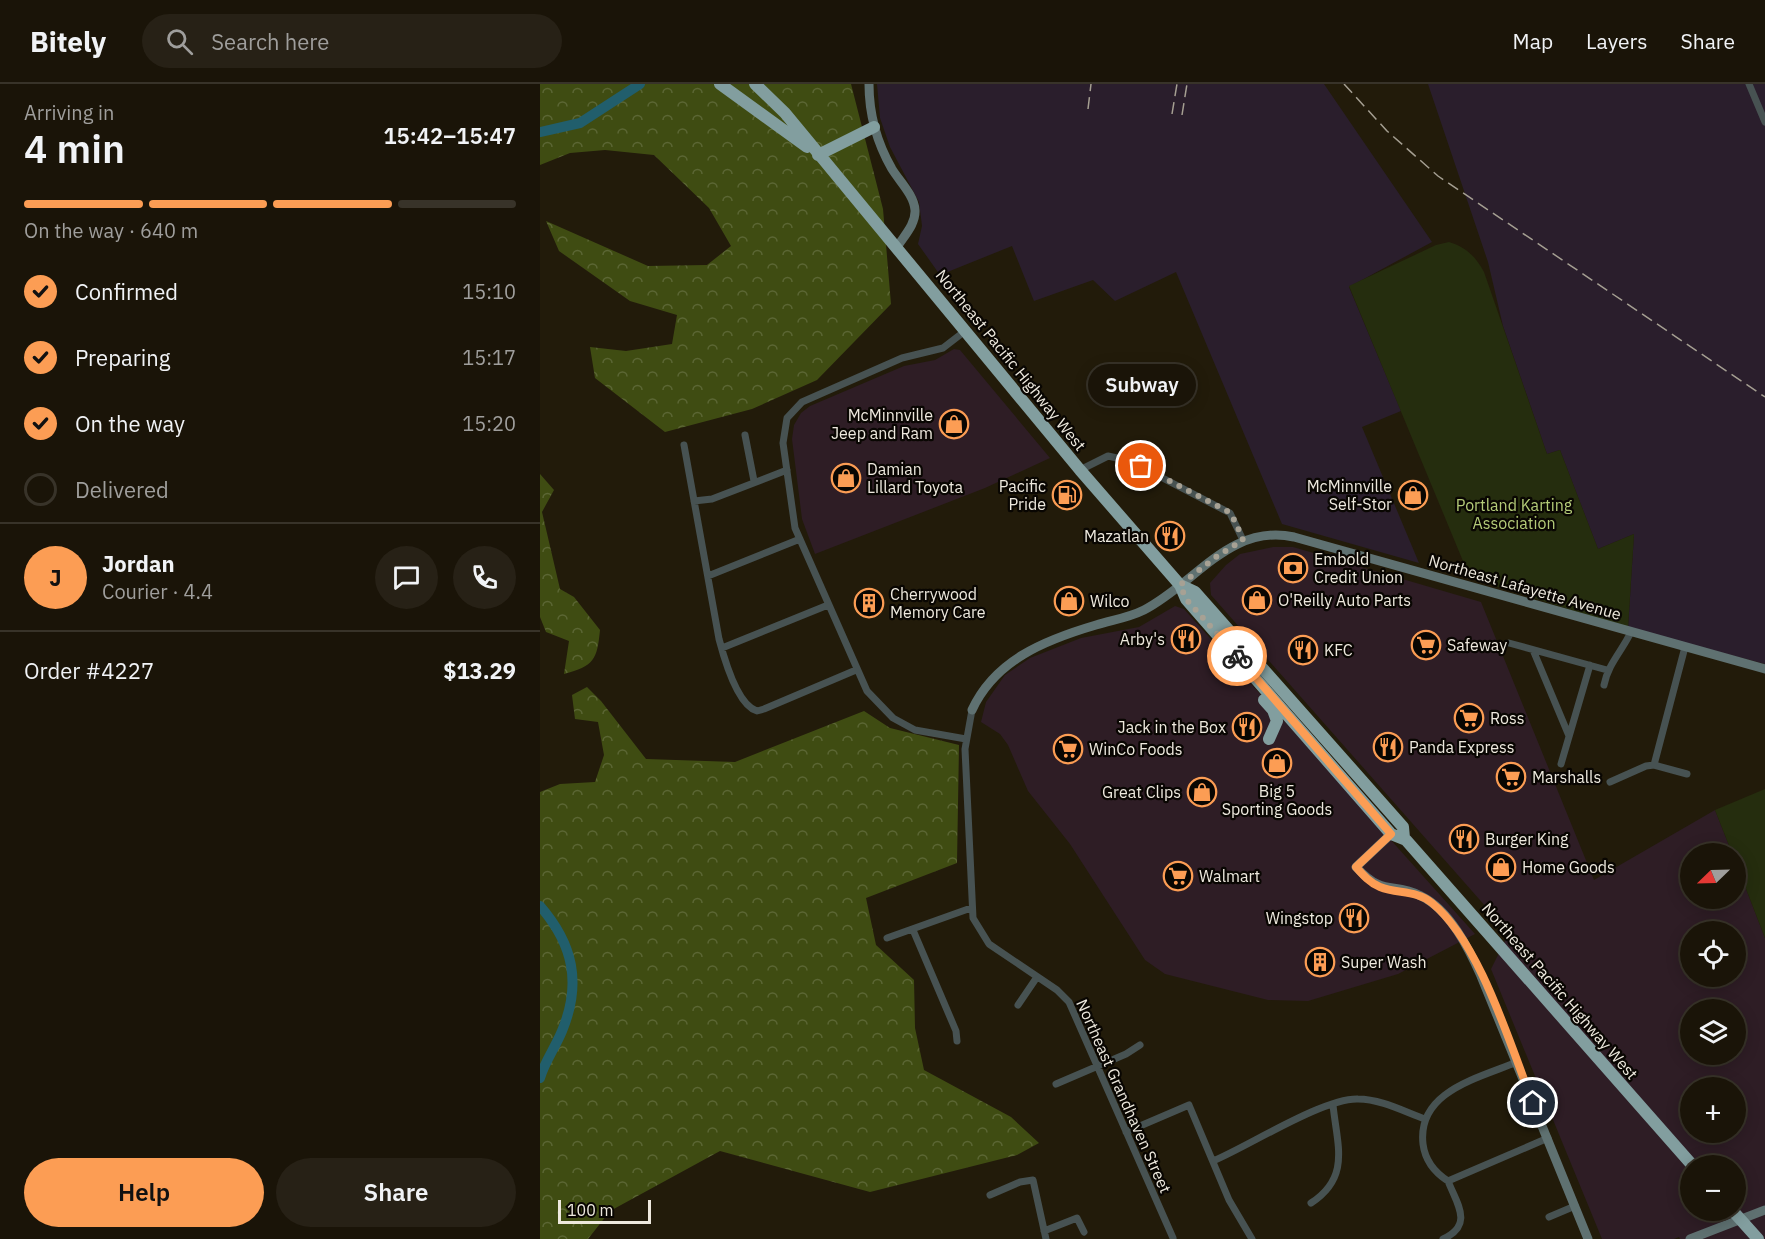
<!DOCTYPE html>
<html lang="en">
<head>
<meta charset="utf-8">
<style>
	body { margin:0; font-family:"IBM Plex Sans",sans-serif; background:#272116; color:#f1f3f6; height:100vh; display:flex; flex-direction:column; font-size:22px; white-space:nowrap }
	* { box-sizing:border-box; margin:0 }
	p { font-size:20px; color:#9f9e9c }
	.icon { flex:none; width:33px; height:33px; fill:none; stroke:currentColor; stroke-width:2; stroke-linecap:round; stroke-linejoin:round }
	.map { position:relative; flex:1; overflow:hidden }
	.sheet { display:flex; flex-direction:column; background:#1a1408; width:540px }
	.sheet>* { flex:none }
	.needle { width:39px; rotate:247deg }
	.tools { position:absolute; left:1140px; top:759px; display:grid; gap:12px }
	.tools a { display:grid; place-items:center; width:66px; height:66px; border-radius:50%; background:#1a1408; box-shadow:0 3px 15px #0003,0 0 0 2px #383329; font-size:30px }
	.scale { position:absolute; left:18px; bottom:15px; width:93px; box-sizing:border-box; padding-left:6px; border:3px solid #eee9de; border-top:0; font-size:16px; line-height:21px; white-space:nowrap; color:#eee9de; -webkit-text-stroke:4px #090602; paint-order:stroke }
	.pin { position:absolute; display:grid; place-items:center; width:51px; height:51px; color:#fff; margin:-26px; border:3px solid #fff; border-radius:50%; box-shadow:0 2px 6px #0007 }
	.courier { position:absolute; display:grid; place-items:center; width:60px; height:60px; margin:-30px; border:4px solid #fc9d54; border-radius:50%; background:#fff; color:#222; box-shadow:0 2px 8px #0007 }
	.bubble { position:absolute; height:42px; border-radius:21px; background:#1a1408; box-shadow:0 3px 15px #0003,0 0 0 2px #383329; font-size:20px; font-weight:600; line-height:42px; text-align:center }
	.overview em { font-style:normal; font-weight:600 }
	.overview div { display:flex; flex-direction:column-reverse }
	.overview { display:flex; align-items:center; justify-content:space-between; height:102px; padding:0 24px }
	h1 { font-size:39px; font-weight:600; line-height:45px }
	.bar { display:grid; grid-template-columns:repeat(4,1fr); gap:9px 6px; align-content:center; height:72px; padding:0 24px }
	.bar i { height:8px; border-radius:4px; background:#383329 }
	.bar .active { background:#fc9d54 }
	.bar p { grid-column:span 4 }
	.line { display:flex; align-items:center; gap:15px; padding:0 24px; border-top:2px solid #383329 }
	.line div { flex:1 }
	.round { display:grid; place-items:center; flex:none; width:63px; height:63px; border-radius:32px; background:#272116 }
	ol { padding:0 24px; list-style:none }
	li { display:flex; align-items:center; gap:18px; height:66px }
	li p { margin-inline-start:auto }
	li .icon { padding:6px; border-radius:50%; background:#fc9d54; color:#111; stroke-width:4 }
	li:last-child { color:#9f9e9c }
	li i { width:33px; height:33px; border:3px solid #383329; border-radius:50% }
	.button { display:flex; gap:12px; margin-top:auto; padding:12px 24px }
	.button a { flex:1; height:69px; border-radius:36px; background:#fc9d54; color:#111; font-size:24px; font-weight:600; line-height:69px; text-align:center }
	.button a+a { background:#272116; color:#f1f3f6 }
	header { display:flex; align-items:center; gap:36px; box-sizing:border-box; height:84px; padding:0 30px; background:#1a1408; border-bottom:2px solid #383329 }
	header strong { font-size:28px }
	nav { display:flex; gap:33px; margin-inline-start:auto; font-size:21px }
	.search { width:420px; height:54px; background:#272116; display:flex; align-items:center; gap:15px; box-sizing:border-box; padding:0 21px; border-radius:33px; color:#9f9e9c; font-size:22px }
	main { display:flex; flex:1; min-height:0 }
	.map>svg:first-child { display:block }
	.commercial { fill:#2e1d25; fill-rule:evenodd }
	.industrial { fill:#2a1e2c }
	.green { fill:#252d0e }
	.forest { fill:url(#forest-crowns) }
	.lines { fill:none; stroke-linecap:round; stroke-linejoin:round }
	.river { stroke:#215e6c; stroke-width:10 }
	.street { stroke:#475252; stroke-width:7 }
	.secondary { stroke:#5f7171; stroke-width:9 }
	.highway { stroke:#829e9f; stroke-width:12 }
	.rail { stroke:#a59f92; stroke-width:1.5; stroke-dasharray:12 6; stroke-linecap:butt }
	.done { stroke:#a7a194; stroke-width:6; stroke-dasharray:0 10.8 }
	.route { stroke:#fc9d54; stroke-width:8 }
	.labels { text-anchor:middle; stroke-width:4.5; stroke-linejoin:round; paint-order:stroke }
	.street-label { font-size:16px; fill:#eee9de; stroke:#090602 }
	.poi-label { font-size:16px; fill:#eee9de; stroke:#090602; text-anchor:start }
	.park-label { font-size:16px; fill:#b4cb78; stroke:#090602 }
</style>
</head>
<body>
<header>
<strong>Bitely</strong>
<div class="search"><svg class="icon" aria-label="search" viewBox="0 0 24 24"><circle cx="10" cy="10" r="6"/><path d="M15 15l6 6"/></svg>Search here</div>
<nav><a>Map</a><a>Layers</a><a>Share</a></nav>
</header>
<main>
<section class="sheet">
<div class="overview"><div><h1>4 min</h1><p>Arriving in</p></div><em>15:42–15:47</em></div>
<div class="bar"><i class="active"></i><i class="active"></i><i class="active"></i><i></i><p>On the way · 640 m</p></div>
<ol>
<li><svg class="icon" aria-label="check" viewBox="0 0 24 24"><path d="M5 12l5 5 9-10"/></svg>Confirmed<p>15:10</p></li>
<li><svg class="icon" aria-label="check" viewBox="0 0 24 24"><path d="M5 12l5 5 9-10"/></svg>Preparing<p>15:17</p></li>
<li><svg class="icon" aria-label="check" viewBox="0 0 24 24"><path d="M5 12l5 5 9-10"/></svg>On the way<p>15:20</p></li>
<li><i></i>Delivered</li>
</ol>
<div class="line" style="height:108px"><b class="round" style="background:#fc9d54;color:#111">J</b><div><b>Jordan</b><p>Courier · 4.4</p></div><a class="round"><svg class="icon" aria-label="chat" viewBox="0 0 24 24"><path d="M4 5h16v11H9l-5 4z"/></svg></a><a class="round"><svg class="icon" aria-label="phone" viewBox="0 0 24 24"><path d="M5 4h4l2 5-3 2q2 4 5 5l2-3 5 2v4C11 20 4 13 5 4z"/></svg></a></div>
<div class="line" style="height:78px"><div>Order #4227</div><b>$13.29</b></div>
<div class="button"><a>Help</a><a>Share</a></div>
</section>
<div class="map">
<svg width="1225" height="1155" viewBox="0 0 1225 1155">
	<defs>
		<pattern id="forest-crowns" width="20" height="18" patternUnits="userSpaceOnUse" patternTransform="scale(1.5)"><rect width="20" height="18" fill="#3f4c12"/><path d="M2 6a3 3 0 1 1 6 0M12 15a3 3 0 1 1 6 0" fill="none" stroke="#5b6634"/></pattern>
	</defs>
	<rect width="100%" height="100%" fill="#221b0a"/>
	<path class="commercial" d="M414 265 420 266 510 374 445 404 275 470 262 435 252 355 254 341 261 329 270 322 364 282 395 276Z
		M733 463H753L941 518 1054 796 1175 726 1192 769 1150 770V814H1196V779L1225 854V1155H1140L1139 1153 1134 1155H1062L951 885 969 849 671 511 670 499 686 481 700 470ZM1150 848H1196V892H1150ZM1150 926H1196V970H1150ZM1150 1004H1196V1048H1150ZM1150 1082H1196V1126H1150Z
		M635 522 644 525 935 850 858 890 768 917 728 916 625 890 605 876 530 760 488 707 468 661 460 650 441 638 446 618 465 591 490 574 541 554 599 543Z"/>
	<path class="industrial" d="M337 0H784L892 158 809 203 861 327 822 343 879 479 742 440 636 188 575 217 553 196 494 217 472 162 400 191 378 160 382 142 379 118 350 63 340 34Z
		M888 0H1225V580L1088 544 1094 450 1058 465 1020 366 1007 370 963 242 948 178Z"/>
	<path class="green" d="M909 158C926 163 936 173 944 188L1007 370 1020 366 1058 465 1094 450 1088 544 930 494 809 202 896 161Z
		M1225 705V854L1196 779V770L1192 769 1175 726Z"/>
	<path class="forest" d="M0 0H311L343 125 351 220 277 296 212 325 125 348 55 294 50 263 86 267 132 260 137 231 90 217 19 167 6 137 108 182 167 181 191 162 169 124 114 71 65 66 30 69 0 81Z
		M0 390 14 406 2 428 20 505 34 513 60 546C57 576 54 582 24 590L29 557 6 548 0 533Z
		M47 603 61 617 106 675 195 678 324 627 350 644 419 661 417 779 326 814 336 861 374 896 375 944 384 986 471 1033 499 1059 477 1071 330 1108 180 1067 70 1127 48 1155H0V708L20 700 55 698 64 671 58 638 35 635 32 611Z"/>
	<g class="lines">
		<path class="river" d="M0 48 40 39 100 0
			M0 822C33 860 42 899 22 947 15 964 5 977 0 994"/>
		<path class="street" d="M1209 0 1225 38
			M425 247 403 264 362 274 262 318 247 334 243 359 255 444 327 607 353 634 375 646 426 655
			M205 351 214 397
			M144 361 179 555C184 574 197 621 217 627L224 625 316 586
			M540 386 568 372 590 377 690 429 703 456
			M154 417 172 415 247 386
			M168 492 260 455
			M969 559 1067 586
			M1145 563 1114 681 1147 690
			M182 564 288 521
			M993 566 1029 652
			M1064 601C1068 580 1082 567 1091 548
			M432 626 425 665 433 834 449 860 517 906 529 918 633 1154
			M1021 680 1050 581
			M1070 698 1106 682 1114 681
			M373 846 416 947 417 957
			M347 854 431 824
			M478 921 497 893
			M516 1000 586 970 600 961
			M586 1048 649 1021 689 1116 712 1155
			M673 1077C709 1062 783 1014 818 1015 841 1015 865 1028 885 1035
			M908 1097C894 1088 885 1076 883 1060 877 1007 939 994 977 978
			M908 1097 1008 1054
			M450 1111 480 1098 493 1096 506 1155
			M771 1119C811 1093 797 1061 793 1021
			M1009 1133 1035 1122
			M504 1147 537 1134 544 1148
			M903 1155C934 1141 917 1120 908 1097"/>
		<path class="secondary" d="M329 0C329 30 337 59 352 85 360 98 374 111 375 126 376 140 364 152 357 163
			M432 626C455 576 505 556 556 541 572 536 588 534 604 526 655 500 690 439 754 453L1225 585
			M851 750 816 783C845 814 852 797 881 812 910 826 929 865 941 892L1048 1155
			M1150 1155 1225 1126"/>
		<path class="highway" d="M180 0 267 63
			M215 0 245 29 540 386 640 501 646 515 851 750 866 756 1153 1082
			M278 71 334 43
			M640 501 655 508 863 743 864 754
			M724 616 733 626 737 637 729 655
			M1192 1126 1218 1155"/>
		<path class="rail" d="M804 0 847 47 898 92 1225 313
			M548 25 551 0
			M632 30 637 0
			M642 31 647 0"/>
	</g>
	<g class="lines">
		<path class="done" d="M601 382 687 427 695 437 703 456 676 473 640 501 646 515 697 572"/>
		<path class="route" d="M697 572 851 750 816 783C823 791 830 799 840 803 858 810 876 806 892 819 940 858 970 961 993 1019"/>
	</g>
	<defs>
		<g id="shop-ring" transform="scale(1.5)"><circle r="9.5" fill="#090602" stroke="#fc9d54" stroke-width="1.5"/><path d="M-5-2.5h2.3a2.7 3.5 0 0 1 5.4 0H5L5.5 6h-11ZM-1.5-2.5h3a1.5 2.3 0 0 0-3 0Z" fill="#fc9d54"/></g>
		<g id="fuel-ring" transform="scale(1.5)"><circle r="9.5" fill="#090602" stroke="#fc9d54" stroke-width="1.5"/><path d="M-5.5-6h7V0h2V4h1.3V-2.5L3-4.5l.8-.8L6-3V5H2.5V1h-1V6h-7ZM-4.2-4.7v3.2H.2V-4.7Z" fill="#fc9d54"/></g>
		<g id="restaurant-ring" transform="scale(1.5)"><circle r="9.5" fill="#090602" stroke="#fc9d54" stroke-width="1.5"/><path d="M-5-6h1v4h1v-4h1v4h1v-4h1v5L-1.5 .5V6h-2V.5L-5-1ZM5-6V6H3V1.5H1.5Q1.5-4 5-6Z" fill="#fc9d54"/></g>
		<g id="bank-ring" transform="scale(1.5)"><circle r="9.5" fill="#090602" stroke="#fc9d54" stroke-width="1.5"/><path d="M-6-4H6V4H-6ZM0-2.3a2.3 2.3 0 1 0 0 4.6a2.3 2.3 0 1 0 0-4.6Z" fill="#fc9d54"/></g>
		<g id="building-ring" transform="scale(1.5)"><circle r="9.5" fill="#090602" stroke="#fc9d54" stroke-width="1.5"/><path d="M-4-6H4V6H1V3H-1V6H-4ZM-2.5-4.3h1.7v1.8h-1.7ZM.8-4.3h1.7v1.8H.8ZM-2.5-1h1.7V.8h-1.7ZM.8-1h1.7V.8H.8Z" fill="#fc9d54"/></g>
		<g id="supermarket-ring" transform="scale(1.5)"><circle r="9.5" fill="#090602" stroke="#fc9d54" stroke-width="1.5"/><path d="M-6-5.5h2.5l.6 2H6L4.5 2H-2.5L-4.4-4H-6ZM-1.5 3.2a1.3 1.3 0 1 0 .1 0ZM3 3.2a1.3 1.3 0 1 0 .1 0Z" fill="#fc9d54"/></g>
	</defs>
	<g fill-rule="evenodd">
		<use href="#shop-ring" x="414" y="340"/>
		<use href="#shop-ring" x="306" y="394"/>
		<use href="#fuel-ring" x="527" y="411"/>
		<use href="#shop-ring" x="873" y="411"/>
		<use href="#restaurant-ring" x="630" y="452"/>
		<use href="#bank-ring" x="753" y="484"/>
		<use href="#shop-ring" x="717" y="516"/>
		<use href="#shop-ring" x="529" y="517"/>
		<use href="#building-ring" x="329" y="519"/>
		<use href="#restaurant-ring" x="646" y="555"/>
		<use href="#supermarket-ring" x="886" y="561"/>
		<use href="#restaurant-ring" x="763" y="566"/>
		<use href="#supermarket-ring" x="929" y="634"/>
		<use href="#restaurant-ring" x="707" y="643"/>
		<use href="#restaurant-ring" x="848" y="663"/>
		<use href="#supermarket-ring" x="528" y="665"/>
		<use href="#shop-ring" x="737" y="679"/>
		<use href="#supermarket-ring" x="971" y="693"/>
		<use href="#shop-ring" x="662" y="708"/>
		<use href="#restaurant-ring" x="924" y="755"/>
		<use href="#shop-ring" x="961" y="783"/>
		<use href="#supermarket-ring" x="638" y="792"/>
		<use href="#restaurant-ring" x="814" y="834"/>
		<use href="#building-ring" x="780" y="878"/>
	</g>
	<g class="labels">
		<g class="street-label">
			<text transform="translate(471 276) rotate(51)" y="6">Northeast Pacific Highway West</text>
			<text transform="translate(985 503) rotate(16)" y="6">Northeast Lafayette Avenue</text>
			<text transform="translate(1020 907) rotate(49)" y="6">Northeast Pacific Highway West</text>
			<text transform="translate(584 1012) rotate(66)" y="6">Northeast Grandhaven Street</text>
		</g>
		<g class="poi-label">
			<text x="393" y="337" text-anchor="end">McMinnville<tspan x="393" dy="18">Jeep and Ram</tspan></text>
			<text x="327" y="391">Damian<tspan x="327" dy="18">Lillard Toyota</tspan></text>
			<text x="506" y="408" text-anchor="end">Pacific<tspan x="506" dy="18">Pride</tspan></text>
			<text x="852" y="408" text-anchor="end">McMinnville<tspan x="852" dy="18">Self-Stor</tspan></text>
			<text x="609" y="458" text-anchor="end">Mazatlan</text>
			<text x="774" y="481">Embold<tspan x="774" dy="18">Credit Union</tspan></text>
			<text x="350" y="516">Cherrywood<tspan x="350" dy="18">Memory Care</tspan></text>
			<text x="738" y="522">O'Reilly Auto Parts</text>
			<text x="550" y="523">Wilco</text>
			<text x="625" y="561" text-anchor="end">Arby's</text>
			<text x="907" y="567">Safeway</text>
			<text x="784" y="572">KFC</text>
			<text x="950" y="640">Ross</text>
			<text x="686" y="649" text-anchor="end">Jack in the Box</text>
			<text x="869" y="669">Panda Express</text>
			<text x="549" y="671">WinCo Foods</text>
			<text x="992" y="699">Marshalls</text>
			<text x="737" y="713" text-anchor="middle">Big 5<tspan x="737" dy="18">Sporting Goods</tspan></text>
			<text x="641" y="714" text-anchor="end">Great Clips</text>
			<text x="945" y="761">Burger King</text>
			<text x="982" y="789">Home Goods</text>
			<text x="659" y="798">Walmart</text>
			<text x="793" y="840" text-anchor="end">Wingstop</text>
			<text x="801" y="884">Super Wash</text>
		</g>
		<g class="park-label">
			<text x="974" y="427">Portland Karting<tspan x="974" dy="18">Association</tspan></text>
		</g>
	</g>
</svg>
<div class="tools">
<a><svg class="needle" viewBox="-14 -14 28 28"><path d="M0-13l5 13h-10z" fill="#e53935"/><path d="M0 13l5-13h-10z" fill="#9f9e9c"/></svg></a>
<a><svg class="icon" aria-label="locate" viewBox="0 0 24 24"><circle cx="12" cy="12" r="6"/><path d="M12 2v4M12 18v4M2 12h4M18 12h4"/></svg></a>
<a><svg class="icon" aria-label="layers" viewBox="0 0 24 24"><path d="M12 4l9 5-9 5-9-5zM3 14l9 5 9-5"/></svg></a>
<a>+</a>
<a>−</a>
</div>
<div class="scale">100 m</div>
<div class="pin" style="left:601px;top:382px;background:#ea580c"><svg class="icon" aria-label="bag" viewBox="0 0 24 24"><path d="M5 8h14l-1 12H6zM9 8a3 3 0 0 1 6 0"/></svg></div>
<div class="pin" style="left:993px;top:1019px;background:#1f2937"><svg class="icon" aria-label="home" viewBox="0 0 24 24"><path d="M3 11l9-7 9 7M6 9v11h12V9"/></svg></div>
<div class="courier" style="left:697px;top:572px"><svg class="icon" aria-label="bike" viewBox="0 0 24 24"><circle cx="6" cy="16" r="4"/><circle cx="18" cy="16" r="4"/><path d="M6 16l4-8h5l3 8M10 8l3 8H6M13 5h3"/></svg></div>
<div class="bubble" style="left:548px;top:280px;width:108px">Subway</div>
</div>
</main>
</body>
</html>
